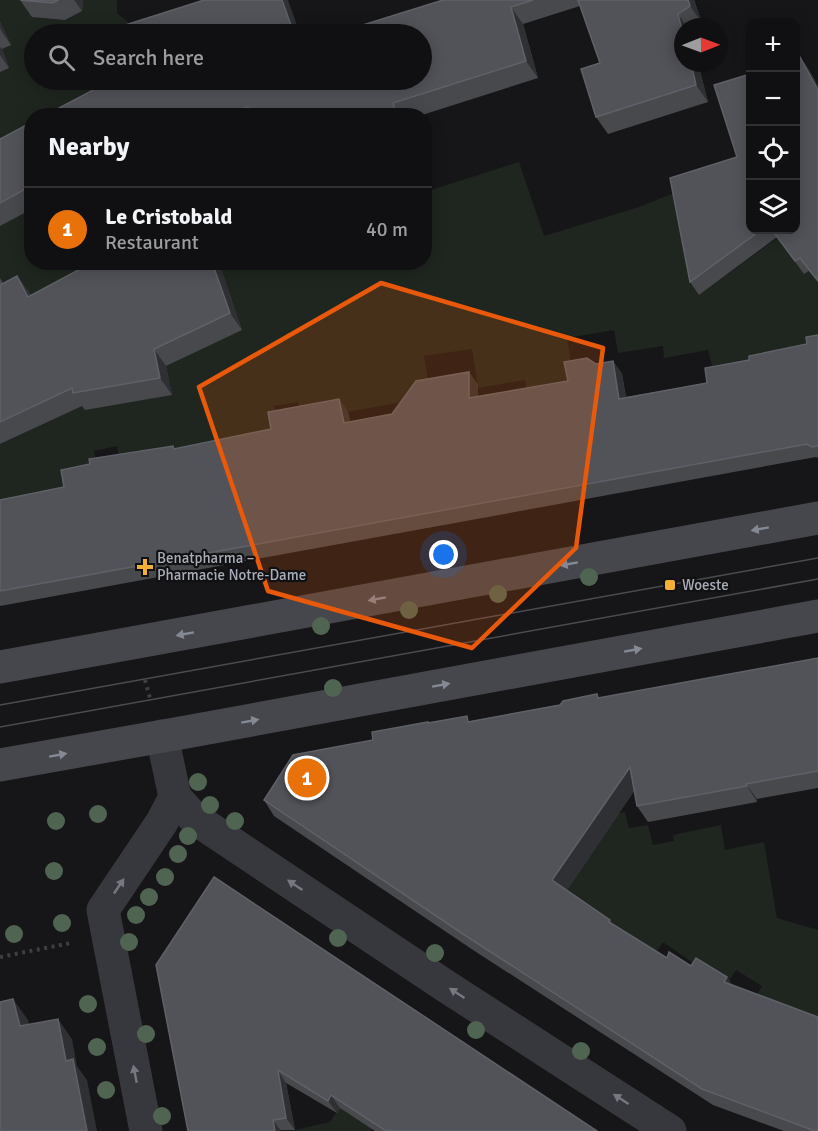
<!DOCTYPE html>
<html lang="en">
<head>
<meta charset="utf-8">
<style>
  :root { --surface:#101012; --page:#1e1e20; --text:#f1f3f6; --muted:#9c9d9f; --line:#303032; --accent:#0f766e }
  body { margin:0; font-family:Signika,sans-serif; background:var(--page); color:var(--text) }
  .controls { position:absolute; right:18px; top:18px; display:grid; overflow:hidden; border-radius:12px; box-shadow:0 3px 15px #0003 }
  .controls button { width:54px; height:54px; display:grid; place-items:center; padding:0; border:0; border-bottom:2px solid var(--line); background:var(--surface); color:var(--text); font:30px sans-serif }
  .compass { position:absolute; left:674px; top:18px; width:54px; height:54px; border-radius:50%; background:var(--surface); box-shadow:0 3px 15px #0003; rotate:89deg }
  .you { position:absolute; left:444px; top:555px; width:21px; height:21px; margin:-15px; border:4px solid #fff; border-radius:50%; background:#1a73e8; box-shadow:0 0 0 9px #1a73e833 }
  .badge { display:grid; place-items:center; width:39px; height:39px; border-radius:50%; background:var(--accent); color:#fff; font-size:20px; font-weight:700 }
  .pin { position:absolute; translate:-50% -50%; border:3px solid #fff; box-shadow:0 2px 6px #0006 }
  .list { margin:0; padding:0; list-style:none }
  h2 { display:flex; justify-content:space-between; align-items:center; height:78px; margin:0; padding:0 24px; font-size:26px }
  h2 small { font-size:20px; font-weight:400; color:var(--muted) }
  .list li { display:grid; grid-template-columns:39px 1fr auto; gap:18px; align-items:center; box-sizing:border-box; height:84px; padding:0 24px; border-top:2px solid var(--line) }
  .list b { display:block; font-size:22px; white-space:nowrap }
  .list p { margin:0; font-size:20px; white-space:nowrap; color:var(--muted) }
  .list em { font-size:20px; font-style:normal; color:var(--muted) }
  .icon { flex:none; width:33px; height:33px; fill:none; stroke:currentColor; stroke-width:2; stroke-linecap:round; stroke-linejoin:round }
  .map { position:relative; flex:none; width:818px; height:1131px; overflow:hidden }
  .search { position:absolute; background:var(--surface); box-shadow:0 3px 15px #0003; left:24px; top:24px; width:408px; height:66px; display:flex; align-items:center; gap:15px; box-sizing:border-box; padding:0 21px; border-radius:33px; color:var(--muted); font-size:22px }
  .panel { position:absolute; background:var(--surface); box-shadow:0 3px 15px #0003; left:24px; top:108px; width:408px; height:162px; border-radius:24px }
  .map>svg:first-child { display:block }
  .green { fill:#1e261f }
  .lines { fill:none; stroke-linecap:round; stroke-linejoin:round }
  .path { stroke:#3d3f44; stroke-width:4; stroke-dasharray:3 4.5; stroke-linecap:butt }
  .street { stroke:#37383d; stroke-width:33 }
  .secondary { stroke:#45474d; stroke-width:33 }
  .tram { stroke:#4a4c52; stroke-width:1.5 }
  .tree { fill:#506452 }
  .wall { fill:#47494d }
  .shaded-wall { fill:#2f3033 }
  .building { fill:#525359; stroke:#5f6168; stroke-width:1.5 }
  .oneway { fill:#858993 }
  .oneway2 { fill:#757881 }
  .marked { fill:#e8590c; fill-opacity:0.2; stroke:#e8590c; stroke-width:4.5; stroke-linejoin:round }
  .poi-dot { fill:#f2b134; stroke:#111113; stroke-width:2 }
  .labels { text-anchor:middle; dominant-baseline:central; stroke-width:4.5; stroke-linejoin:round; paint-order:stroke }
  .poi-label { font-size:15px; fill:#a8adb8; stroke:#111113; text-anchor:start }
</style>
</head>
<body>
<div class="map">
<svg width="818" height="1131" viewBox="0 0 818 1131">
  <rect width="100%" height="100%" fill="#161618"/>
  <g class="green">
    <polygon points="0,0 117,0 117,13 142,34 34,34 34,80 138,80 89,115 32,116 31,145 0,162"/>
    <polygon points="519,162 544,236 639,207 679,191 699,295 788,230 804,274 813,268 818,275 818,349 755,358 712,366 708,350 664,358 663,346 618,353 614,330 567,338 575,387 527,394 525,380 478,388 472,349 424,356 431,397 302,420 298,402 274,406 280,442 121,470 117,446 94,451 99,477 73,500 0,515 0,444 125,385 172,395 166,366 231,300 219,263 424,262 425,192"/>
    <polygon points="31,209 32,262 87,263 98,283 12,302 2,283 0,284 0,226"/>
    <polygon points="625,812 629,828 648,825 653,845 674,841 673,835 721,825 725,850 764,842 777,918 818,930 818,1028 746,1013 762,986 736,970 726,986 663,942 643,971 526,869 600,816"/>
    <polygon points="353,1087 386,1108 371,1131 291,1131 330,1122"/>
  </g>
  <g class="lines">
    <g class="path">
      <polyline points="145,680 150,698"/>
      <polyline points="0,957 71,943"/>
    </g>
    <g class="street">
      <polyline points="175,797 194,818 444,985 670,1131"/>
      <polyline points="146,1131 103,910 162,822 175,797 162,736"/>
    </g>
    <g class="secondary">
      <polyline points="0,667 818,518"/>
      <polyline points="0,765 186,732 818,616"/>
    </g>
    <g class="tram">
      <polyline points="0,705 818,558"/>
      <polyline points="0,727 818,579"/>
    </g>
  </g>
  <g class="tree">
    <circle cx="589" cy="577" r="9"/>
    <circle cx="498" cy="594" r="9"/>
    <circle cx="409" cy="610" r="9"/>
    <circle cx="321" cy="626" r="9"/>
    <circle cx="333" cy="688" r="9"/>
    <circle cx="198" cy="782" r="9"/>
    <circle cx="210" cy="805" r="9"/>
    <circle cx="98" cy="814" r="9"/>
    <circle cx="56" cy="821" r="9"/>
    <circle cx="235" cy="821" r="9"/>
    <circle cx="188" cy="836" r="9"/>
    <circle cx="178" cy="854" r="9"/>
    <circle cx="54" cy="871" r="9"/>
    <circle cx="165" cy="877" r="9"/>
    <circle cx="149" cy="897" r="9"/>
    <circle cx="136" cy="915" r="9"/>
    <circle cx="62" cy="923" r="9"/>
    <circle cx="14" cy="934" r="9"/>
    <circle cx="338" cy="938" r="9"/>
    <circle cx="129" cy="942" r="9"/>
    <circle cx="435" cy="953" r="9"/>
    <circle cx="88" cy="1004" r="9"/>
    <circle cx="476" cy="1030" r="9"/>
    <circle cx="146" cy="1034" r="9"/>
    <circle cx="97" cy="1047" r="9"/>
    <circle cx="581" cy="1051" r="9"/>
    <circle cx="106" cy="1090" r="9"/>
    <circle cx="162" cy="1116" r="9"/>
  </g>
  <g class="wall">
    <polygon points="20,0 83,0 82,11 65,20 32,17"/>
    <polygon points="443,0 694,0 702,23 696,27 683,27 683,63 698,63 708,102 608,134 596,117 600,63 580,6 523,24 538,78 419,116 44,116 422,80"/>
    <polygon points="0,22 11,45 2,49 9,68 0,72"/>
    <polygon points="800,57 809,70 818,86 818,282 809,271 804,274 777,237 699,295 690,282 737,157 750,74 750,230 795,230"/>
    <polygon points="32,122 32,209 0,226 0,139"/>
    <polygon points="424,175 430,190 424,192"/>
    <polygon points="223,275 242,330 166,366 172,395 85,410 82,406 0,444 0,278 3,283 17,276 31,295"/>
    <polygon points="818,335 818,458 816,457 0,606 0,500 64,487 175,449 271,429 339,399 348,412 350,422 392,414 469,372 478,385 478,396 568,381 596,364 613,361 622,374 626,397 707,383 749,360 807,344"/>
    <polygon points="818,658 818,788 757,799 757,802 648,822 637,806 634,791 567,890 615,926 818,1131 784,1131 713,1105 473,950 274,816 264,800 373,740 429,723 471,721"/>
    <polygon points="156,965 597,1131 375,1131 340,1108 337,1113 286,1083 295,1130 188,1131"/>
  </g>
  <g class="shaded-wall">
    <polygon points="74,0 83,0 82,11"/>
    <polygon points="282,0 288,0 300,34 294,34"/>
    <polygon points="688,0 694,0 702,23 690,6"/>
    <polygon points="511,7 523,24 538,78 526,61"/>
    <polygon points="678,14 687,27 683,27 683,34"/>
    <polygon points="0,22 11,45 2,32 0,28"/>
    <polygon points="0,47 2,49 9,68 0,55"/>
    <polygon points="800,57 809,70 818,86 818,90"/>
    <polygon points="691,63 698,63 708,102 696,85"/>
    <polygon points="393,103 402,116 398,116"/>
    <polygon points="424,175 430,190 424,182"/>
    <polygon points="212,262 219,262 242,330 230,313"/>
    <polygon points="17,276 29,293 40,314 28,297"/>
    <polygon points="154,349 166,366 172,395 160,378"/>
    <polygon points="613,361 622,374 628,412 619,399"/>
    <polygon points="469,372 478,385 478,411 469,398"/>
    <polygon points="339,399 348,412 353,436 344,423"/>
    <polygon points="630,767 640,782 563,896 552,880"/>
    <polygon points="746,784 757,799 757,802 747,786"/>
    <polygon points="727,977 738,993 724,982"/>
    <polygon points="13,999 28,1020 35,1047 20,1026"/>
    <polygon points="58,1019 72,1039 77,1066 87,1080 97,1131 87,1131 66,1061"/>
    <polygon points="278,1070 286,1083 295,1130 286,1118"/>
    <polygon points="331,1095 340,1108 337,1113 328,1101"/>
    <polygon points="273,1120 281,1131 275,1131"/>
  </g>
  <g class="building">
    <polygon points="20,0 58,0 53,3"/>
    <polygon points="204,0 282,0 294,34 97,34"/>
    <polygon points="443,0 533,0 511,7 526,61 393,103 398,116 250,116 248,107 222,116 44,116 99,87 96,80 422,80 422,34 334,34"/>
    <polygon points="578,0 688,0 690,6 678,14 683,34 683,63 691,63 696,85 596,117 581,69 600,63"/>
    <polygon points="800,57 818,90 818,281 800,258 795,261 772,230 795,230 795,59"/>
    <polygon points="750,74 750,230 761,230 690,282 670,178 737,157 714,85"/>
    <polygon points="32,122 32,193 29,187 0,203 0,139"/>
    <polygon points="84,262 212,262 230,313 154,349 160,378 73,393 72,388 0,422 0,285 17,276 28,297 86,266"/>
    <polygon points="818,335 818,446 812,447 807,444 0,591 0,500 64,487 61,470 90,464 89,459 173,446 174,449 271,429 268,412 339,399 344,423 392,414 416,381 469,372 469,398 568,381 564,362 587,358 596,364 613,361 619,399 707,383 705,368 749,360 749,356 807,344 806,337"/>
    <polygon points="818,658 818,771 746,784 747,786 637,806 630,767 552,880 610,920 609,922 667,958 669,952 691,966 696,958 727,977 724,982 818,1017 818,1131 815,1131 702,1089 463,934 264,800 293,755 373,740 372,732 428,722 428,723 467,716 468,722 560,705 563,701 597,694 598,698"/>
    <polygon points="214,877 597,1131 386,1131 331,1095 328,1101 278,1070 286,1118 273,1120 275,1131 188,1131 156,965"/>
    <polygon points="13,999 20,1026 58,1019 66,1061 73,1059 87,1131 0,1131 0,1002"/>
  </g>
  <defs><path id="oneway-solid" d="M-6-.8H1V-3.2L6.5 0L1 3.2V.8H-6Z" transform="scale(1.5)"/></defs>
  <g class="oneway">
    <use href="#oneway-solid" transform="translate(760 529) rotate(170)"/>
    <use href="#oneway-solid" transform="translate(569 564) rotate(170)"/>
    <use href="#oneway-solid" transform="translate(377 599) rotate(170)"/>
    <use href="#oneway-solid" transform="translate(185 634) rotate(170)"/>
    <use href="#oneway-solid" transform="translate(633 650) rotate(-10)"/>
    <use href="#oneway-solid" transform="translate(441 685) rotate(-10)"/>
    <use href="#oneway-solid" transform="translate(250 721) rotate(-10)"/>
    <use href="#oneway-solid" transform="translate(58 755) rotate(-10)"/>
  </g>
  <g class="oneway2">
    <use href="#oneway-solid" transform="translate(295 885) rotate(-146)"/>
    <use href="#oneway-solid" transform="translate(119 886) rotate(-56)"/>
    <use href="#oneway-solid" transform="translate(457 993) rotate(-147)"/>
    <use href="#oneway-solid" transform="translate(135 1074) rotate(-101)"/>
    <use href="#oneway-solid" transform="translate(621 1099) rotate(-147)"/>
  </g>
  <path class="marked" d="M381,283L603,348L576,548L472,648L268,591L199,387Z"/>
  <g class="poi-dot">
    <path d="M142 558h6v6h6v6h-6v6h-6v-6h-6v-6h6z"/>
    <rect x="664" y="579" width="12" height="12" rx="3"/>
  </g>
  <g class="labels">
    <g class="poi-label">
      <text x="157" y="558">Benatpharma –<tspan x="157" dy="17">Pharmacie Notre-Dame</tspan></text>
      <text x="682" y="585">Woeste</text>
    </g>
  </g>
</svg>
<div class="controls">
<button>+</button>
<button>−</button>
<button><svg class="icon" aria-label="locate" viewBox="0 0 24 24"><circle cx="12" cy="12" r="6"/><path d="M12 2v4M12 18v4M2 12h4M18 12h4"/></svg></button>
<button><svg class="icon" aria-label="layers" viewBox="0 0 24 24"><path d="M12 4l9 5-9 5-9-5zM3 14l9 5 9-5"/></svg></button>
</div>
<svg class="compass" viewBox="-18 -18 36 36"><path d="M0-13l5 13h-10z" fill="#e53935"/><path d="M0 13l5-13h-10z" fill="#9c9d9f"/></svg>
<div class="you"></div>
<div class="pin badge" style="left:307px;top:778px;background:#e8710a">1</div>
<div class="search"><svg class="icon" aria-label="search" viewBox="0 0 24 24"><circle cx="10" cy="10" r="6"/><path d="M15 15l6 6"/></svg>Search here</div>
<section class="panel">
<h2>Nearby<small></small></h2>
<ul class="list">
<li><span class="badge" style="background:#e8710a">1</span><div><b>Le Cristobald</b><p>Restaurant</p></div><em>40 m</em></li>
</ul>
</section>
</div>
</body>
</html>
